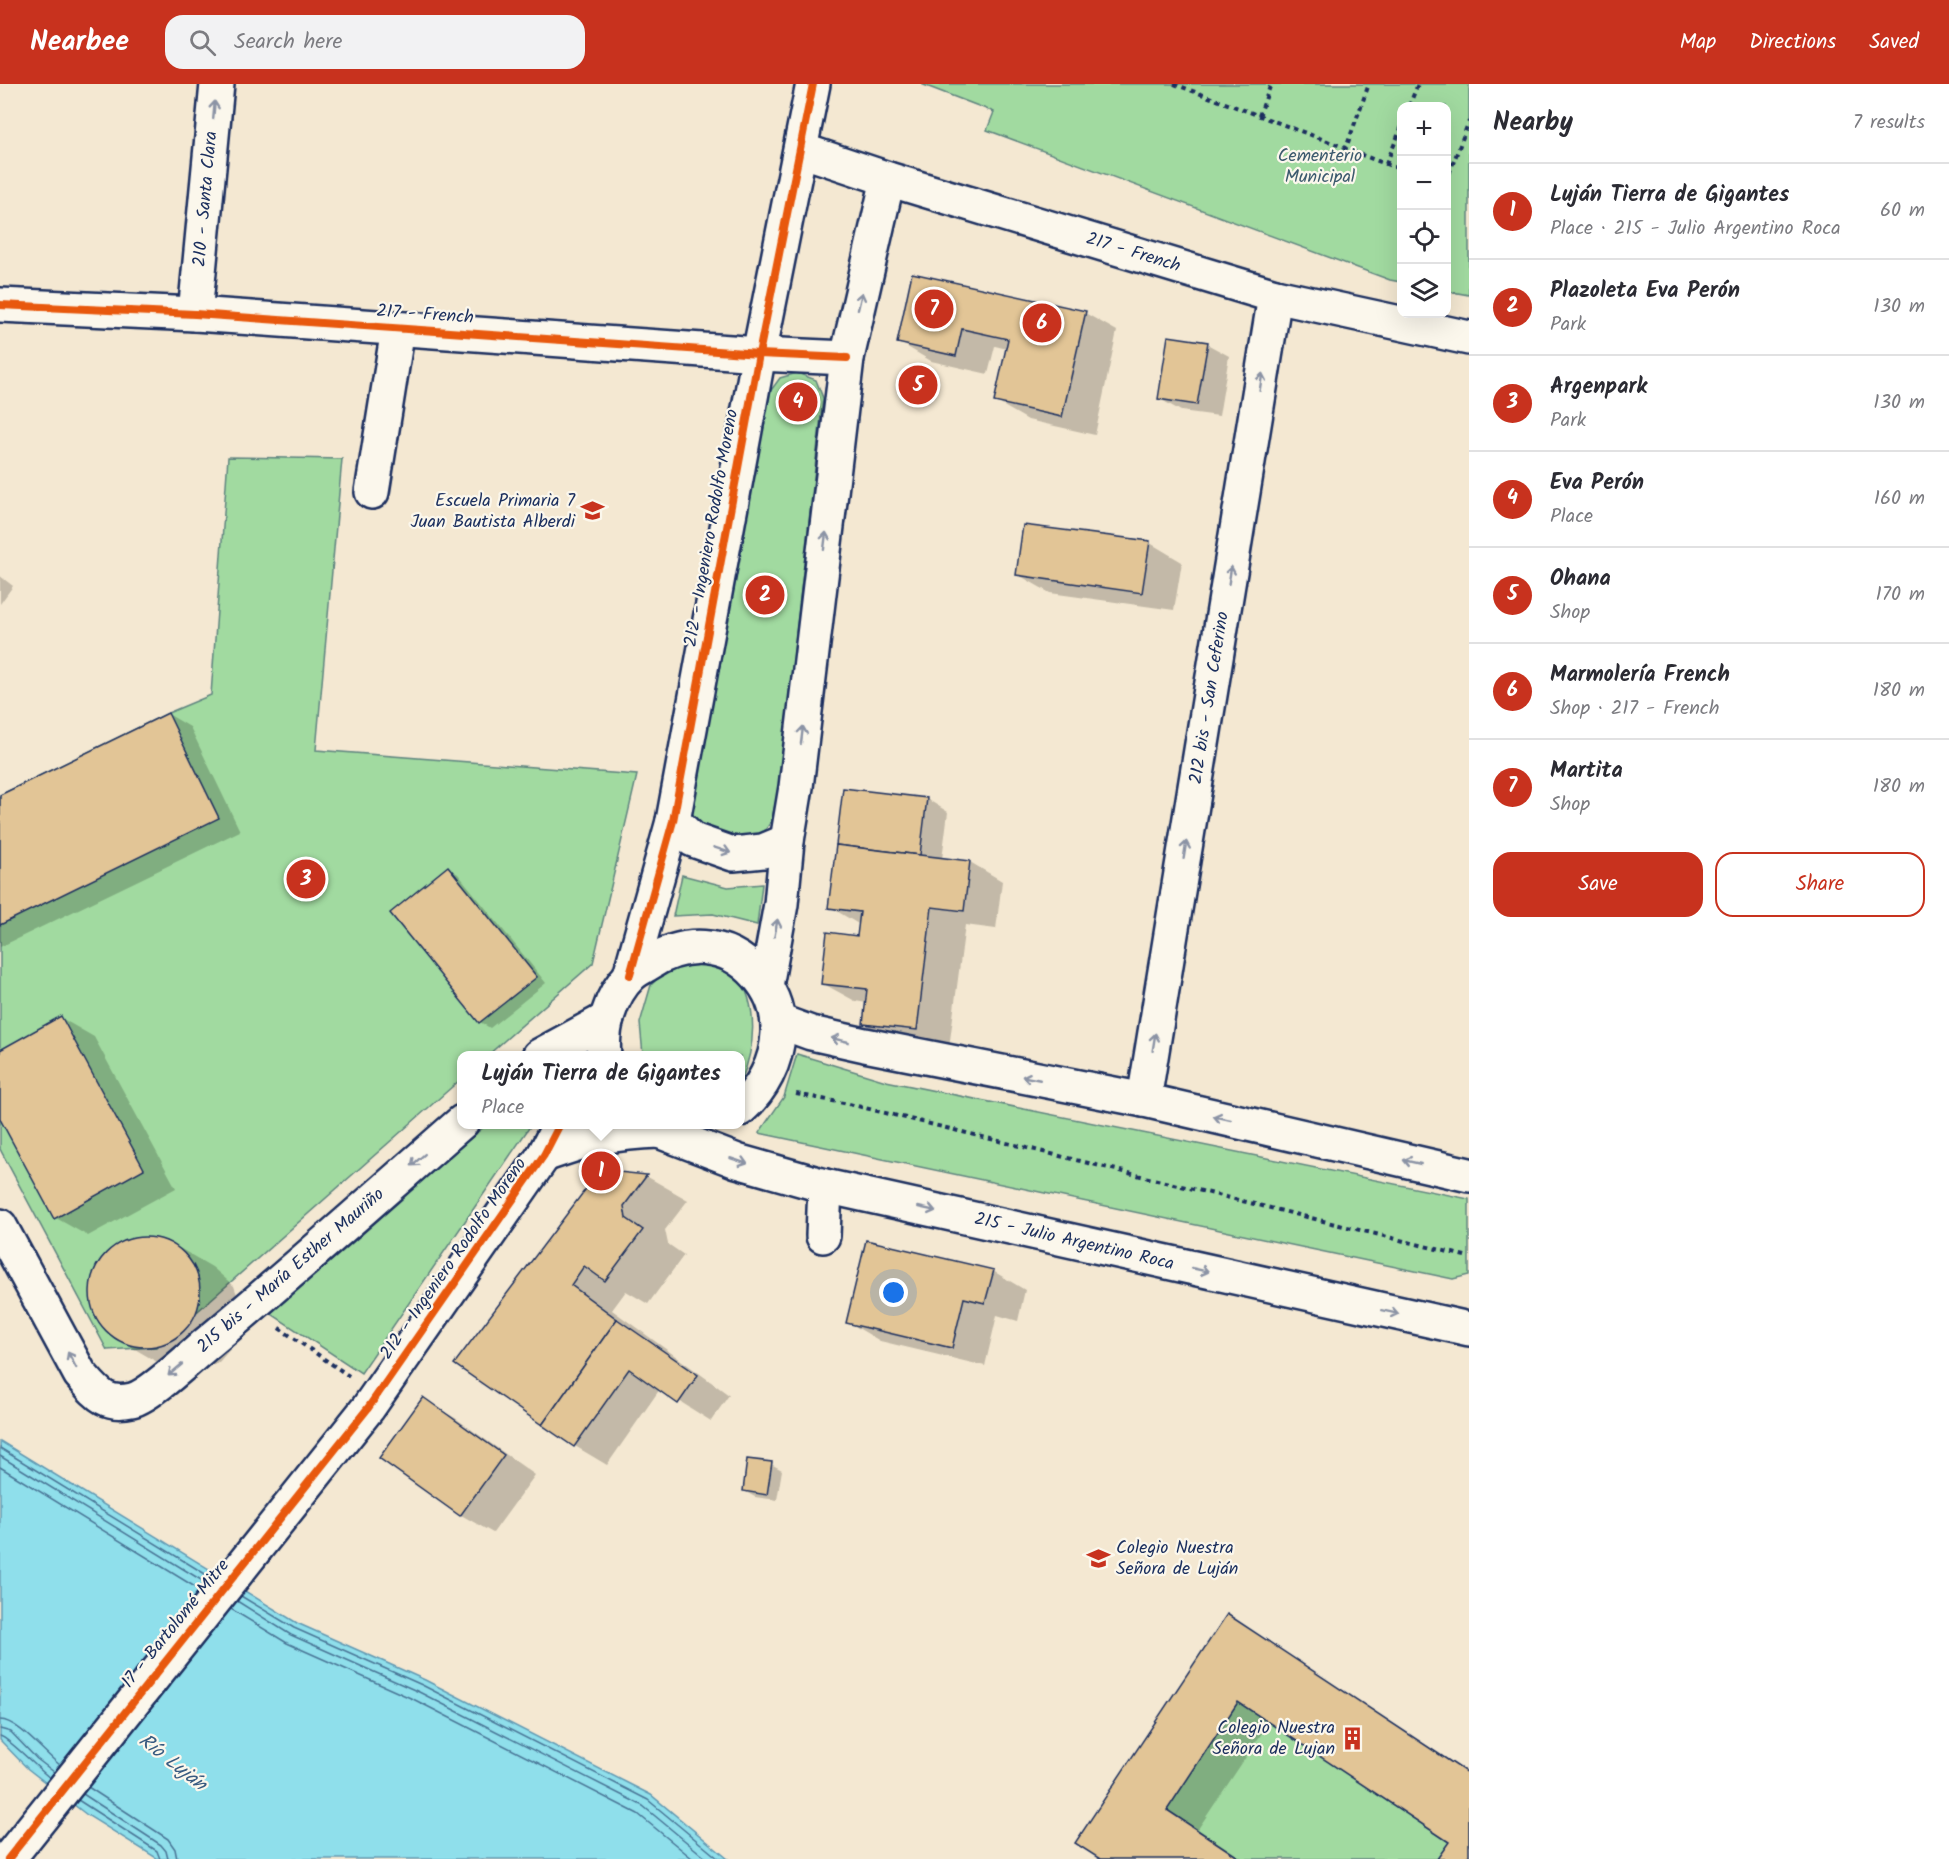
<!DOCTYPE html>
<html lang="en">
<head>
<meta charset="utf-8">
<style>
  :root { --surface:#fff; --page:#f2f2f3; --text:#2b2b33; --muted:#7c7c81; --line:#e1e1e2; --accent:#c8321e }
  body { margin:0; font-family:Kalam,sans-serif; background:var(--page); color:var(--text) }
  .controls { position:absolute; right:18px; top:18px; display:grid; overflow:hidden; border-radius:12px; box-shadow:0 6px 24px #0002 }
  .controls button { width:54px; height:54px; display:grid; place-items:center; padding:0; border:0; border-bottom:2px solid var(--line); background:var(--surface); color:var(--text); font:30px sans-serif }
  .you { position:absolute; left:894px; top:1209px; width:21px; height:21px; margin:-15px; border:4px solid #fff; border-radius:50%; background:#1a73e8; box-shadow:0 0 0 9px #1a73e833 }
  .badge { display:grid; place-items:center; width:39px; height:39px; border-radius:50%; background:var(--accent); color:#fff; font-size:20px; font-weight:700 }
  .pin { position:absolute; translate:-50% -50%; border:3px solid #fff; box-shadow:0 2px 6px #0006 }
  .popup { position:absolute; left:457px; top:967px; width:288px; height:78px; box-sizing:border-box; display:grid; place-content:center; border-radius:12px; background:var(--surface); filter:drop-shadow(0 2px 4px #0005); font-size:20px; white-space:nowrap; color:var(--muted) }
  .popup b { font-size:22px; color:var(--text) }
  .popup::after { content:''; position:absolute; left:50%; top:100%; margin-left:-12px; border:12px solid transparent; border-top-color:var(--surface) }
  .list { margin:0; padding:0; list-style:none }
  h2 { display:flex; justify-content:space-between; align-items:center; height:78px; margin:0; padding:0 24px; font-size:26px }
  h2 small { font-size:20px; font-weight:400; color:var(--muted) }
  .list li { display:grid; grid-template-columns:39px 1fr auto; gap:18px; align-items:center; box-sizing:border-box; height:96px; padding:0 24px; border-top:2px solid var(--line) }
  .list b { display:block; font-size:22px; white-space:nowrap }
  .list p { margin:0; font-size:20px; white-space:nowrap; color:var(--muted) }
  .list em { font-size:20px; font-style:normal; color:var(--muted) }
  .actions { display:flex; gap:12px; padding:18px 24px }
  .actions a { flex:1; padding:14px 0; border:2px solid var(--accent); border-radius:18px; text-align:center; font-size:21px; color:var(--accent) }
  .actions .main { background:var(--accent); color:#fff }
  .icon { flex:none; width:33px; height:33px; fill:none; stroke:currentColor; stroke-width:2; stroke-linecap:round; stroke-linejoin:round }
  .map { position:relative; flex:none; width:1469px; height:1775px; overflow:hidden }
  header { display:flex; align-items:center; gap:36px; box-sizing:border-box; height:84px; padding:0 30px; background:var(--accent); color:#fff }
  header strong { font-size:28px }
  nav { display:flex; gap:33px; margin-inline-start:auto; font-size:21px }
  .search { width:420px; height:54px; background:var(--page); display:flex; align-items:center; gap:15px; box-sizing:border-box; padding:0 21px; border-radius:18px; color:var(--muted); font-size:22px }
  main { display:flex }
  aside { flex:1; background:var(--surface) }
  .map>svg:first-child { display:block }
  .green { fill:#a1daa0; stroke:#5e847f; stroke-width:1.5 }
  .water { fill:#8fdfeb; stroke:#6199b3; stroke-width:1.5 }
  .shadow { fill:#0003 }
  .lines { fill:none; stroke-linecap:round; stroke-linejoin:round }
  .shore { stroke:#497596; stroke-width:1.5 }
  .building { fill:#e2c596; stroke:#1b2f5e; stroke-width:1.5 }
  .minor-casing { stroke:#1b2f5e; stroke-width:38 }
  .path { stroke:#1b2f5e; stroke-width:4; stroke-dasharray:4.5 4.5; stroke-linecap:butt }
  .minor { stroke:#fbf7ec; stroke-width:33 }
  .cycleway-casing { stroke:#fbf7ec; stroke-width:11 }
  .cycleway { stroke:#e8590c; stroke-width:8 }
  .oneway { stroke:#8b93a5 }
  .labels { text-anchor:middle; dominant-baseline:central; stroke-width:4.5; stroke-linejoin:round; paint-order:stroke }
  .park-label { font-size:18px; fill:#3c5a6e; stroke:#fbf7ec }
  .street-label { font-size:18px; fill:#1b2f5e; stroke:#fbf7ec }
  .poi-label { font-size:18px; fill:#1b2f5e; stroke:#fbf7ec; text-anchor:end }
  .water-label { font-size:20px; font-style:italic; fill:#385b81; stroke:#fbf7ec }
</style>
</head>
<body>
<header>
<strong>Nearbee</strong>
<div class="search"><svg class="icon" aria-label="search" viewBox="0 0 24 24"><circle cx="10" cy="10" r="6"/><path d="M15 15l6 6"/></svg>Search here</div>
<nav><a>Map</a><a>Directions</a><a>Saved</a></nav>
</header>
<main>
<div class="map">
<svg width="1469" height="1775" viewBox="0 0 1469 1775">
  <rect width="100%" height="100%" fill="#f4e8d2"/>
  <filter id="ink" filterUnits="userSpaceOnUse"><feTurbulence type="fractalNoise" baseFrequency=".0167" numOctaves="2"/><feDisplacementMap in="SourceGraphic" scale="12" xChannelSelector="R" yChannelSelector="G"/><feConvolveMatrix kernelMatrix="1 2 1 2 8 2 1 2 1" color-interpolation-filters="sRGB"/></filter>
  <g filter="url(#ink)">
    <g class="green">
      <polygon points="921,0 1469,0 1469,211 1447,207 1446,22 1402,22 1401,198 1390,196 987,46 994,28"/>
      <polygon points="797,289 816,296 823,314 778,708 771,738 763,749 752,755 722,756 697,739 691,731 688,722 769,309 780,294"/>
      <polygon points="228,373 342,375 316,666 637,691 593,879 488,971 462,972 461,995 157,1263 107,1266 0,1065 0,711 168,629 211,611"/>
      <polygon points="682,791 728,803 762,800 757,841 713,830 673,832"/>
      <path d="M715,874C723,880 732,885 738,892C759,923 755,964 741,997L740,972L643,971L640,939L651,901L668,884Z"/>
      <polygon points="797,970 886,997 1469,1115 1469,1191 1453,1195 759,1049 784,1013"/>
      <polygon points="486,1041 531,1041 361,1289 267,1227"/>
      <polygon points="1238,1618 1449,1758 1437,1775 1241,1775 1167,1726"/>
    </g>
    <polygon class="water" points="0,1357 297,1539 425,1596 651,1711 728,1775 158,1775 87,1731 28,1685 0,1656"/>
    <g class="shadow">
      <polygon points="913,191 1085,229 1117,247 1095,351 1028,336 995,317 1007,265 995,262 988,290 931,277 899,258"/>
      <polygon points="1207,260 1229,272 1219,332 1181,327 1160,315"/>
      <polygon points="1150,459 1182,478 1174,526 1050,509 1017,490"/>
      <polygon points="0,492 13,502 0,520"/>
      <polygon points="168,630 190,643 240,747 0,863 0,712"/>
      <polygon points="927,715 948,728 942,775 970,778 1002,797 996,845 965,841 949,964 897,958 864,939 867,919 855,917 822,899 859,854 860,841 830,823 843,762 838,760"/>
      <polygon points="448,784 458,790 546,899 490,944 480,938 392,829"/>
      <polygon points="61,934 94,953 176,1104 88,1152 56,1134 0,1032 0,968"/>
      <polygon points="600,1087 646,1092 688,1116 665,1146 668,1160 684,1171 648,1220 626,1207 612,1226 729,1311 711,1337 660,1305 607,1381 575,1362 457,1280"/>
      <polygon points="141,1153 169,1158 212,1183 234,1202 243,1228 238,1256 219,1278 193,1288 164,1282 121,1257 100,1239 90,1212 95,1184 114,1162"/>
      <polygon points="993,1187 1025,1206 1018,1237 997,1231 985,1282 880,1257 848,1238"/>
      <polygon points="423,1315 455,1334 535,1391 493,1449 461,1431"/>
      <polygon points="771,1380 782,1386 777,1416 755,1413 744,1407"/>
      <polygon points="1227,1532 1259,1551 1469,1689 1469,1775 1439,1775 1451,1758 1270,1637 1198,1745 1243,1775 1102,1775"/>
    </g>
    <g class="lines">
      <g class="shore">
        <polyline points="0,1364 210,1493"/>
        <polyline points="0,1372 206,1499"/>
        <polyline points="0,1383 200,1506"/>
        <polyline points="241,1512 294,1544 422,1601 648,1716 719,1775"/>
        <polyline points="237,1517 291,1551 419,1608 643,1722 707,1775"/>
        <polyline points="231,1525 287,1559 415,1616 638,1730 693,1775"/>
        <path d="M0,1636C18,1636 44,1669 60,1681"/>
        <polyline points="0,1645 11,1648 37,1675 54,1688"/>
        <path d="M0,1652C9,1654 39,1686 50,1694"/>
        <polyline points="88,1703 168,1755 175,1765 177,1775"/>
        <polyline points="83,1710 161,1761 166,1767 168,1775"/>
        <polyline points="78,1716 157,1767 160,1775"/>
      </g>
    </g>
    <g class="building">
      <polygon points="912,189 1086,227 1062,333 994,318 1008,255 962,245 956,272 897,259"/>
      <polygon points="1168,252 1208,258 1197,321 1158,315"/>
      <polygon points="1023,441 1150,457 1142,509 1016,491"/>
      <polygon points="168,629 219,734 0,841 0,711"/>
      <polygon points="843,704 927,714 920,771 836,761"/>
      <polygon points="836,761 970,777 964,827 932,823 917,946 863,940 867,905 821,900 827,848 857,852 860,828 828,824"/>
      <polygon points="448,782 537,893 479,939 390,829"/>
      <polygon points="61,932 144,1085 54,1135 0,1035 0,966"/>
      <polygon points="600,1086 647,1091 624,1122 626,1134 643,1146 605,1197 584,1182 571,1201 617,1235 542,1341 454,1280"/>
      <circle cx="145" cy="1208" r="55"/>
      <polygon points="866,1156 994,1186 985,1219 964,1214 952,1264 846,1239"/>
      <polygon points="617,1235 698,1291 678,1320 629,1285 574,1363 542,1341"/>
      <polygon points="423,1313 504,1371 460,1432 379,1374"/>
      <polygon points="747,1375 772,1378 767,1411 743,1407"/>
      <polygon points="1227,1530 1469,1690 1469,1775 1437,1775 1449,1758 1238,1618 1167,1726 1241,1775 1100,1775 1075,1759"/>
    </g>
    <g class="lines">
      <defs>
        <g id="minor">
          <polyline points="801,66 888,95 1275,212 1469,254"/>
          <polyline points="0,221 195,230 759,270 847,274"/>
          <polyline points="195,230 217,0"/>
          <polyline points="372,408 398,245"/>
          <polyline points="673,737 693,756 733,770 763,767 787,757"/>
          <polyline points="630,891 673,737 759,270 813,0"/>
          <polyline points="766,902 781,820 787,757 796,703 847,274 888,95"/>
          <polyline points="778,937 811,949 865,961 1144,1016 1469,1091"/>
          <polyline points="539,972 607,935"/>
          <path d="M604,972C601,945 610,911 631,891C635,887 641,884 646,881C683,856 726,856 757,891C772,908 779,926 778,949C777,978 762,1006 740,1025"/>
          <polyline points="1144,1016 1275,212"/>
          <polyline points="647,1040 659,1047 737,1077 825,1102 1469,1245"/>
          <path d="M544,1071C587,1056 613,1048 659,1047"/>
          <path d="M0,1142L80,1290C97,1309 105,1322 132,1316C149,1312 190,1274 205,1261C292,1189 376,1113 462,1038"/>
          <polyline points="823,1152 825,1102"/>
          <polyline points="8,1775 368,1324 544,1071 560,1040"/>
        </g>
      </defs>
      <use href="#minor" class="minor-casing"/>
      <g class="path">
        <polyline points="1174,0 1346,64 1369,0"/>
        <polyline points="1409,22 1418,0"/>
        <polyline points="1259,32 1271,0"/>
        <polyline points="1343,64 1402,86"/>
        <polyline points="1386,80 1402,42"/>
        <polyline points="1446,98 1469,37"/>
        <polyline points="796,1010 849,1020 1469,1173"/>
        <polyline points="279,1244 349,1292"/>
      </g>
      <use href="#minor" class="minor"/>
      <defs>
        <g id="cycleway">
          <polyline points="0,221 195,230 759,270 847,274"/>
          <polyline points="630,891 673,737 759,270 813,0"/>
          <polyline points="8,1775 368,1324 544,1071 560,1040"/>
        </g>
      </defs>
      <use href="#cycleway" class="cycleway-casing"/>
      <use href="#cycleway" class="cycleway"/>
    </g>
    <defs><path id="oneway-shaft" d="M-6 0H5M1.5-3L5.5 0L1.5 3" fill="none" stroke-width="1.6" stroke-linecap="round" stroke-linejoin="round" transform="scale(1.5)"/></defs>
    <g class="oneway">
      <use href="#oneway-shaft" transform="translate(214 26) rotate(-85)"/>
      <use href="#oneway-shaft" transform="translate(860 217) rotate(-77)"/>
      <use href="#oneway-shaft" transform="translate(1261 298) rotate(-81)"/>
      <use href="#oneway-shaft" transform="translate(825 457) rotate(-83)"/>
      <use href="#oneway-shaft" transform="translate(1230 491) rotate(-81)"/>
      <use href="#oneway-shaft" transform="translate(802 651) rotate(-83)"/>
      <use href="#oneway-shaft" transform="translate(722 766) rotate(18)"/>
      <use href="#oneway-shaft" transform="translate(1185 766) rotate(-81)"/>
      <use href="#oneway-shaft" transform="translate(776 844) rotate(-80)"/>
      <use href="#oneway-shaft" transform="translate(840 956) rotate(-167)"/>
      <use href="#oneway-shaft" transform="translate(1154 958) rotate(-81)"/>
      <use href="#oneway-shaft" transform="translate(1031 994) rotate(-169)"/>
      <use href="#oneway-shaft" transform="translate(1222 1034) rotate(-167)"/>
      <use href="#oneway-shaft" transform="translate(418 1076) rotate(139)"/>
      <use href="#oneway-shaft" transform="translate(739 1077) rotate(18)"/>
      <use href="#oneway-shaft" transform="translate(1412 1078) rotate(-167)"/>
      <use href="#oneway-shaft" transform="translate(927 1125) rotate(13)"/>
      <use href="#oneway-shaft" transform="translate(1200 1186) rotate(13)"/>
      <use href="#oneway-shaft" transform="translate(1390 1228) rotate(12)"/>
      <use href="#oneway-shaft" transform="translate(72 1276) rotate(-118)"/>
      <use href="#oneway-shaft" transform="translate(175 1286) rotate(140)"/>
    </g>
  </g>
  <defs>
    <symbol id="school-bare" viewBox="-9 -9 18 18"><path d="M0-5L7-2L0 1L-7-2ZM-4 1L0 2.5L4 1V4Q0 6-4 4Z" fill="#c8321e" stroke="#fbf7ec" stroke-width="2.5" paint-order="stroke"/></symbol>
    <symbol id="building-bare" viewBox="-9 -9 18 18"><path d="M-4-6H4V6H1V3H-1V6H-4ZM-2.5-4.3h1.7v1.8h-1.7ZM.8-4.3h1.7v1.8H.8ZM-2.5-1h1.7V.8h-1.7ZM.8-1h1.7V.8H.8Z" fill="#c8321e" stroke="#fbf7ec" stroke-width="2.5" paint-order="stroke"/></symbol>
  </defs>
  <g fill-rule="evenodd">
    <use href="#school-bare" x="576" y="410" width="33" height="33"/>
    <use href="#school-bare" x="1082" y="1458" width="33" height="33"/>
    <use href="#building-bare" x="1336" y="1638" width="33" height="33"/>
  </g>
  <g class="labels">
    <g class="park-label">
      <text x="1320" y="72">Cementerio<tspan x="1320" dy="21">Municipal</tspan></text>
    </g>
    <g class="street-label">
      <text transform="translate(206 115) rotate(-85)">210 - Santa Clara</text>
      <text transform="translate(1133 169) rotate(17)">217 - French</text>
      <text transform="translate(425 231) rotate(4)">217 - French</text>
      <text transform="translate(712 444) rotate(-80)">212 - Ingeniero Rodolfo Moreno</text>
      <text transform="translate(1210 614) rotate(-81)">212 bis - San Ceferino</text>
      <text transform="translate(1074 1158) rotate(13)">215 - Julio Argentino Roca</text>
      <text transform="translate(454 1175) rotate(-55)">212 - Ingeniero Rodolfo Moreno</text>
      <text transform="translate(291 1187) rotate(-41)">215 bis - María Esther Mauriño</text>
      <text transform="translate(176 1540) rotate(-51)">17 - Bartolomé Mitre</text>
    </g>
    <g class="poi-label">
      <text x="575" y="417">Escuela Primaria 7<tspan x="575" dy="21">Juan Bautista Alberdi</tspan></text>
      <text x="1116" y="1464" text-anchor="start">Colegio Nuestra<tspan x="1116" dy="21">Señora de Luján</tspan></text>
      <text x="1335" y="1644">Colegio Nuestra<tspan x="1335" dy="21">Señora de Lujan</tspan></text>
    </g>
    <g class="water-label">
      <text transform="translate(172 1679) rotate(38)">Río Luján</text>
    </g>
  </g>
</svg>
<div class="controls">
<button>+</button>
<button>−</button>
<button><svg class="icon" aria-label="locate" viewBox="0 0 24 24"><circle cx="12" cy="12" r="6"/><path d="M12 2v4M12 18v4M2 12h4M18 12h4"/></svg></button>
<button><svg class="icon" aria-label="layers" viewBox="0 0 24 24"><path d="M12 4l9 5-9 5-9-5zM3 14l9 5 9-5"/></svg></button>
</div>
<div class="you"></div>
<div class="pin badge" style="left:601px;top:1087px">1</div>
<div class="popup"><b>Luján Tierra de Gigantes</b>Place</div>
<div class="pin badge" style="left:765px;top:511px">2</div>
<div class="pin badge" style="left:306px;top:795px">3</div>
<div class="pin badge" style="left:798px;top:318px">4</div>
<div class="pin badge" style="left:918px;top:301px">5</div>
<div class="pin badge" style="left:1042px;top:239px">6</div>
<div class="pin badge" style="left:934px;top:225px">7</div>
</div>
<aside>
<h2>Nearby<small>7 results</small></h2>
<ul class="list">
<li><span class="badge">1</span><div><b>Luján Tierra de Gigantes</b><p>Place · 215 - Julio Argentino Roca</p></div><em>60 m</em></li>
<li><span class="badge">2</span><div><b>Plazoleta Eva Perón</b><p>Park</p></div><em>130 m</em></li>
<li><span class="badge">3</span><div><b>Argenpark</b><p>Park</p></div><em>130 m</em></li>
<li><span class="badge">4</span><div><b>Eva Perón</b><p>Place</p></div><em>160 m</em></li>
<li><span class="badge">5</span><div><b>Ohana</b><p>Shop</p></div><em>170 m</em></li>
<li><span class="badge">6</span><div><b>Marmolería French</b><p>Shop · 217 - French</p></div><em>180 m</em></li>
<li><span class="badge">7</span><div><b>Martita</b><p>Shop</p></div><em>180 m</em></li>
</ul>
<div class="actions"><a class="main">Save</a><a>Share</a></div>
</aside>
</main>
</body>
</html>
